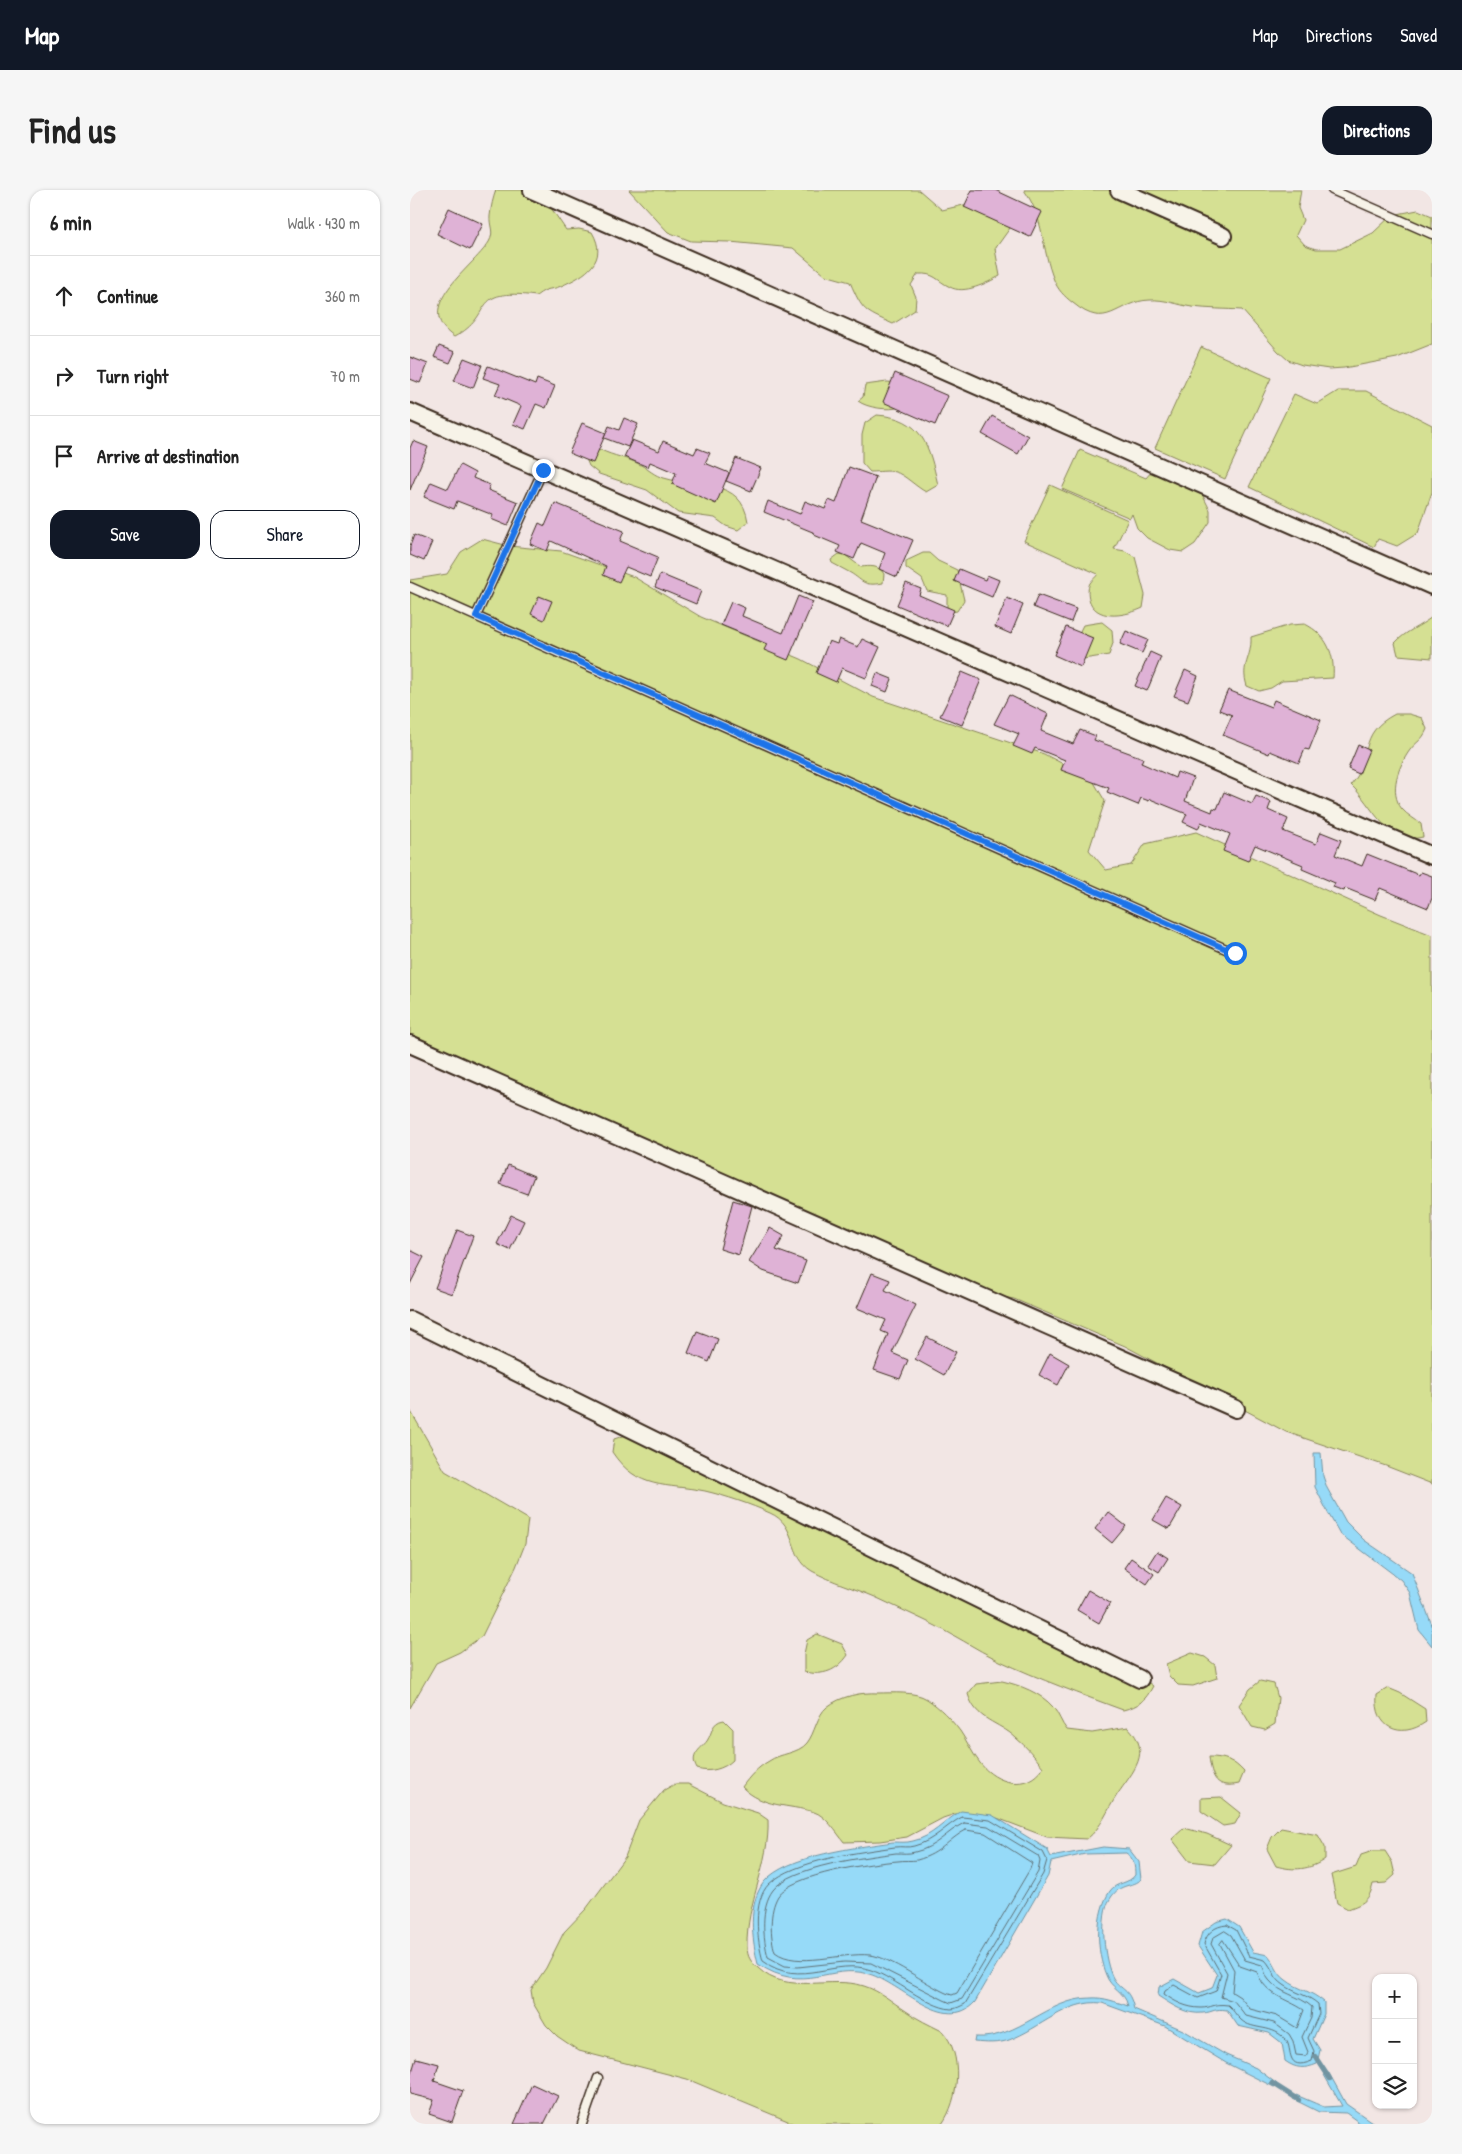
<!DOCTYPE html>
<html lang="en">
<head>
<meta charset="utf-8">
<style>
  :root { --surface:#fff; --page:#f6f6f6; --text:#222; --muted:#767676; --line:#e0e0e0; --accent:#111827 }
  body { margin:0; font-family:"Patrick Hand",sans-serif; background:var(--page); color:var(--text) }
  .controls { position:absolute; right:15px; bottom:15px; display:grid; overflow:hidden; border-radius:10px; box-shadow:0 1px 4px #0004 }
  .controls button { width:45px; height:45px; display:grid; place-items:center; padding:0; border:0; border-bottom:1px solid var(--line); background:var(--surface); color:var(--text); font:25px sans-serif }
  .stop { position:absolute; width:15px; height:15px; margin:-11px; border:4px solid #1a73e8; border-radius:50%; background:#fff }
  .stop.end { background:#1a73e8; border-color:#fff; box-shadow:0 1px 5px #0008 }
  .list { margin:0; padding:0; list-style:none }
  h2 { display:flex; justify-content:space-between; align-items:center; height:65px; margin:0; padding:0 20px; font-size:21px }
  h2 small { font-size:16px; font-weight:400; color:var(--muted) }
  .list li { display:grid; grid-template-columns:32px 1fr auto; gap:15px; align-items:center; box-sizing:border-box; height:80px; padding:0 20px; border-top:1px solid var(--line) }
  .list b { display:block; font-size:19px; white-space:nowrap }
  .list em { font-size:16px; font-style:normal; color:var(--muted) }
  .actions { display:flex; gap:10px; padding:15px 20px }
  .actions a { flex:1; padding:11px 0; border:1px solid var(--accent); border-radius:15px; text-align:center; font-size:18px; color:var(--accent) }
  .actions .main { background:var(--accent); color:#fff }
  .icon { flex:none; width:28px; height:28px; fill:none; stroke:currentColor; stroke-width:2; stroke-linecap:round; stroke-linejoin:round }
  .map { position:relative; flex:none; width:1022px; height:1934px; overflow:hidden; border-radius:15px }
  header { display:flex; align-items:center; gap:30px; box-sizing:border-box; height:70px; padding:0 25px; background:var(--accent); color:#fff }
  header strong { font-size:24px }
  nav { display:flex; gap:28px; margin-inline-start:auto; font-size:18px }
  .intro { display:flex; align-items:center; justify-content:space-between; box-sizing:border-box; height:120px; padding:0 30px }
  h1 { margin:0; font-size:35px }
  .button { padding:12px 22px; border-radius:15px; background:var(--accent); color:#fff; font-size:18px; font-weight:700 }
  main { display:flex; gap:30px; padding:0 30px }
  aside { flex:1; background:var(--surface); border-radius:15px; box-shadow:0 1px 4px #0004 }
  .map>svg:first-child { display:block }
  .green { fill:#d5e093; stroke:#888558 }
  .water { fill:#96daf8; stroke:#7294a1 }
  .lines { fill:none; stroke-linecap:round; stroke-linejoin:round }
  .shore { stroke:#5f7075; stroke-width:1 }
  .stream { stroke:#7294a1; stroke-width:4.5 }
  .building { fill:#dfb2d6; stroke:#3b2a1e }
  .service-casing { stroke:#3b2a1e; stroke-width:11 }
  .minor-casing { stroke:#3b2a1e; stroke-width:20 }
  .service { stroke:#f7f3e8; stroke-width:8 }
  .minor { stroke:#f7f3e8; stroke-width:16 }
  .route { stroke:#1a73e8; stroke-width:6 }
</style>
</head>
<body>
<header>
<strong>Map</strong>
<nav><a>Map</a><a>Directions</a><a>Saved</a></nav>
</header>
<div class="intro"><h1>Find us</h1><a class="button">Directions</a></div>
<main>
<aside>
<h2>6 min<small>Walk · 430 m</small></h2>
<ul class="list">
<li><svg class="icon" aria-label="ahead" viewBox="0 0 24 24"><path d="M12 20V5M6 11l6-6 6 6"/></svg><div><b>Continue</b></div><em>360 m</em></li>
<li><svg class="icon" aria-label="right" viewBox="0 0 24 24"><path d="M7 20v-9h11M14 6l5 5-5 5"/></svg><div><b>Turn right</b></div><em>70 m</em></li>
<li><svg class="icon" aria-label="arrive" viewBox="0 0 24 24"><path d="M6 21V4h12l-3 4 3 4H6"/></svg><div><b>Arrive at destination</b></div></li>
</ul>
<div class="actions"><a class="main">Save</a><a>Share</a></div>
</aside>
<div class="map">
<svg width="1022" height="1934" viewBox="0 0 1022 1934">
  <rect width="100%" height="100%" fill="#f2e6e4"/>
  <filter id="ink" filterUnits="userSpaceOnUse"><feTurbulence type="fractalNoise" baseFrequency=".02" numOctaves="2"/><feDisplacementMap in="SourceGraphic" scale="10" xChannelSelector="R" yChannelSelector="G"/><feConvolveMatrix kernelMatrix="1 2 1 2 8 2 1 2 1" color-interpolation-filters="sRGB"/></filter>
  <g filter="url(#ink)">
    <g class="green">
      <path d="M86,0H124L131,10L141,18L156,40L169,39L182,42C199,71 176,85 151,96C140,101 139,96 126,106C57,97 87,125 44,147C0,117 62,79 79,52C85,42 79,36 80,26C81,17 83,8 86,0Z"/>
      <path d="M219,0H509L532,20L558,14L599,25L600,38L585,59L590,86C577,93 554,105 540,97C526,90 525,83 508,84L501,95L506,107L505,120L483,134C454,121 453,122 440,92L415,85L383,58L320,52L281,51L258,42Z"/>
      <path d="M614,0H891L888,18L893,30L886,45L895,55L906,59H930L963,43L982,25L1008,20L1022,26V154L987,168L934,178L919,179L892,175L878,170L868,161L832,120C815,119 798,119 782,117C768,115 755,109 740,110C706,111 698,142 663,113C654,106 648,100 644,90C631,58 635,29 614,0Z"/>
      <polygon points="791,157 861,188 815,289 745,258"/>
      <path d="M477,192L492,193L490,217C480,221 457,218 448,211L453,207L455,195Z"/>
      <polygon points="928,201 956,201 1022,235 1022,302 1008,343 987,356 968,349 964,357 839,297 884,204 907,214"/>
      <path d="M467,225C513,228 519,256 528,295L516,302C506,297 494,284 485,282C478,280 468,282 460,282L452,273V245L455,233Z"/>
      <path d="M191,260C203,266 218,268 231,275C238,279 245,286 254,288C286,298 332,287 338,332L328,340L316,336L305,328L268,323L237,300L189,284L179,276L174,264Z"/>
      <polygon points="670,260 736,288 742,281 789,298 800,320 800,332 785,354 773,362 760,360 737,348 727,338 722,324 720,328 652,299"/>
      <path d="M640,295L718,330L704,359L715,361L725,367L735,405L733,418C718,425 689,432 680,412C678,406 677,399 680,393C682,390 686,387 688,384L614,351Z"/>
      <polygon points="72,349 99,356 151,361 224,387 291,427 391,469 463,507 634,564 682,589 695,611 679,660 696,680 721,675 735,654 786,642 971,725 1022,745 1022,1294 976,1276 876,1242 715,1156 604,1109 556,1100 41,869 0,845 0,390 37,384 51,362"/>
      <polygon points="513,363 519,363 528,371 547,380 554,410 547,421 541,422 537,418 537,405 517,401 512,389 496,378 496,371"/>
      <path d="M429,364L435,365L451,377C460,376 469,375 474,384L473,393C451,397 454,390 437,381C432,378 427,376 422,373L421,370Z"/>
      <path d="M1022,427V468L988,465L985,453C996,441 1009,437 1022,427Z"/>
      <polygon points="692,432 702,440 703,453 699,465 673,469 667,447 673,435"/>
      <path d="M895,434C917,445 925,464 923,488L872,491L861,498L849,501L837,496C830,474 842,469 841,447L880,435Z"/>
      <path d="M985,524H999L1012,528L1017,539C1012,551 1007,551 1000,560C989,575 978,602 992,619C997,625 1005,629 1011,634L1013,647C976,656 963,615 941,595C965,567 945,545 985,524Z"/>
      <polygon points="0,1220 35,1281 118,1329 115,1354 106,1377 72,1446 50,1462 26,1473 0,1518"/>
      <path d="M216,1245L673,1452L721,1479L743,1496C735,1511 729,1516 713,1520C672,1505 629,1489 590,1471C565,1459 542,1443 516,1431C499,1423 482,1415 465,1407C444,1398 422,1392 402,1381C378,1367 388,1335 360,1323C340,1314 316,1306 295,1301C256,1293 228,1301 202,1262L204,1249Z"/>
      <path d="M407,1444L432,1454L438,1465C427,1481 413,1486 394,1482V1464L397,1450Z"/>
      <polygon points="782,1463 795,1467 805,1475 807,1488 783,1496 768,1495 759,1486 756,1474"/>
      <path d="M592,1491C610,1495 631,1503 643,1517C649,1524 651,1533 657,1540L682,1543L718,1537C743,1563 723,1581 707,1605C697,1620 692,1637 677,1649L637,1647L587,1628L545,1624L533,1628L497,1647L470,1651L434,1652C427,1643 415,1625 404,1622C378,1614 353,1618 332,1597C339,1587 348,1577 359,1571C370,1563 388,1564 397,1553C405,1543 407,1525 417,1517C431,1506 451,1502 468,1503C482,1503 505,1501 517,1509C530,1518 540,1528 550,1541C557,1551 562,1563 570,1573C586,1594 618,1602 633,1577C625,1567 616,1556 606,1548C588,1531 566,1531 558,1504L566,1494Z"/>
      <polygon points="850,1491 864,1494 868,1508 865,1534 855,1540 842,1537 829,1515 840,1499"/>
      <path d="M978,1498L990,1503L1015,1519L1016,1532C990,1550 964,1538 967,1505Z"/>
      <path d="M314,1530L323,1539V1570C314,1579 299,1583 287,1579C279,1565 290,1560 297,1551C303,1542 301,1532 314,1530Z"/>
      <path d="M799,1567C815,1567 823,1570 834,1582L829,1594C806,1599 802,1588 799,1567Z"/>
      <path d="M265,1594H278L313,1612L348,1623L358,1630C360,1673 336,1713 337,1756C337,1767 341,1772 348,1778C377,1806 420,1785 454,1796C470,1801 482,1812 496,1821C507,1829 520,1835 532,1841C554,1864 549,1910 532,1934H385L277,1889L169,1861L147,1846L136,1835L123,1813L121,1800L136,1778L154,1742L176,1719L215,1667L229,1630L254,1600Z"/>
      <polygon points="811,1607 831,1623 825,1634 813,1636 791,1621 791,1608"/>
      <polygon points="774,1638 797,1644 821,1655 805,1674 779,1671 762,1649"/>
      <path d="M871,1638L908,1645L915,1657V1669C900,1680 884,1681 866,1676L857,1659L862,1647Z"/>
      <path d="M963,1661H975L982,1672L985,1685L976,1693L963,1694C959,1711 954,1713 938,1719L927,1713L921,1685L946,1677L951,1665Z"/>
    </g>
    <g class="water">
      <polygon points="904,1263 911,1263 913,1286 917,1298 936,1332 954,1350 1002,1383 1022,1435 1022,1456 1009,1440 1000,1403 991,1390 930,1344 918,1323 905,1297"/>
      <path d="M551,1621L582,1625L637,1659L641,1667L693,1657L719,1659L729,1672L731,1689C724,1698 711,1691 700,1709C689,1725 694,1772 703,1788C712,1802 719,1797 724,1819L773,1840L816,1865L846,1878L867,1894L864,1897L816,1873L755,1836L692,1813C657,1809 630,1839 599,1850C588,1854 576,1853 564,1852L565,1847C608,1850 638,1808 681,1808C694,1807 706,1812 718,1816C714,1800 701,1799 696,1785C686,1761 685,1723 700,1701C706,1692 719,1694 725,1685C725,1676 724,1668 716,1663L675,1664L641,1672L638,1686L565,1812C535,1845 491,1793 459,1784C419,1773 394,1805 348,1774C342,1750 337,1714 354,1692C376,1665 450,1657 483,1652C490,1652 496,1653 503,1651C522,1647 534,1631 551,1621Z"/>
      <path d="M817,1729L829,1737L843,1762L858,1765C865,1773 866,1783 876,1790C889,1800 900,1800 914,1812V1824L903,1849L910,1860L907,1874C895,1879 886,1879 875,1871L872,1853L859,1843L828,1836L817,1820C804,1818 804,1822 793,1823C776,1825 762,1815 748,1806L749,1797L764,1789L789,1803L802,1798L807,1785L788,1756L792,1742L806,1732Z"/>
      <polygon points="919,1883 936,1914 965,1934 951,1934 936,1923 909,1922 883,1909 886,1905 914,1917 932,1916 914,1885"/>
    </g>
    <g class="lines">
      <g class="shore">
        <path d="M552,1627L580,1630L633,1662L637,1670L633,1684L555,1814C551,1816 546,1819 541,1819C517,1817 485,1788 461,1780C425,1767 391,1799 353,1771C347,1750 342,1711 359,1694C385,1670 450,1662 485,1657C491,1656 498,1658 504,1656C524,1651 535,1636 552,1627Z"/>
        <path d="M554,1633L578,1636L628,1666L630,1671L628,1682L552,1809L541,1813L534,1810L461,1773L434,1772L388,1777L375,1776L358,1767C353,1748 350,1717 363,1700C381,1676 457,1667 486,1663C492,1663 499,1664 505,1662C527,1657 536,1642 554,1633Z"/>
        <path d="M556,1640L575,1643L622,1673L620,1679L547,1803L542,1805L536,1803C516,1794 480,1767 460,1765C432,1762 387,1779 365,1762C360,1746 359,1721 368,1706C382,1684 462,1673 488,1671C494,1670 501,1671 507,1670C532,1663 537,1650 556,1640Z"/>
        <path d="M817,1735L826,1740L839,1766L855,1770C863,1778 863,1788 874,1795C885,1803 898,1805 908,1814L909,1824L898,1848L904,1861L902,1871C875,1882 883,1859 876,1850C863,1834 843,1841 831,1830C826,1826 823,1819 818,1815C803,1813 802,1818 791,1818C777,1818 765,1812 754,1804L755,1801L764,1795L788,1808L806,1801L811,1784L794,1754C797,1743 804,1736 817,1735Z"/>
        <path d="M815,1741L821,1745L835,1770L852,1775C855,1780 855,1786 859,1790C870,1804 889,1805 902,1817L901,1828L892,1847L898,1862L896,1866L886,1865L883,1851L879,1844L864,1833L836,1826L824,1811L811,1807L817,1783L801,1754L803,1748Z"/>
        <path d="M813,1750L830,1776L847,1782C856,1806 876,1808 894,1820L887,1838L867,1826L840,1819L830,1807L822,1802L824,1780L810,1754Z"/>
      </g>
      <g class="stream">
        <polyline points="905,1866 920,1889"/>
        <polyline points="862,1893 889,1910"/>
      </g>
    </g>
    <g class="building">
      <polygon points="562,0 585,0 632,22 620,47 554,17"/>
      <polygon points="39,18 73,34 60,60 27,44"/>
      <polygon points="29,156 45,162 40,173 24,167"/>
      <polygon points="0,167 18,174 10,193 0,189"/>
      <polygon points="54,168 72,175 63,198 44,191"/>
      <polygon points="78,176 125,195 127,189 145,196 136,218 126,214 115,239 103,234 111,216 85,205 90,194 73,188"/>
      <polygon points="485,183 538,206 525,235 473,212"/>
      <polygon points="582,226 618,246 608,264 572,244"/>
      <polygon points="214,228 228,234 218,257 194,248 199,236 209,240"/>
      <polygon points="172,233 196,243 183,273 159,263"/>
      <polygon points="222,250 249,261 253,251 284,264 287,258 300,263 295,273 319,283 306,314 262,294 266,283 240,272 238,277 214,267"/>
      <polygon points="3,251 18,257 0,300 0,258"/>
      <polygon points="326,268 351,278 341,301 316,291"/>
      <polygon points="50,275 65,283 63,288 80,295 78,300 108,312 98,336 81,329 83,325 47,311 44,319 14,307 21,292 38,299"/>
      <polygon points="439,277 466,287 451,329 503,350 487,387 469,379 475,363 451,353 444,369 427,362 430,356 404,345 405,343 354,322 358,311 390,324 395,311 415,319 419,310 426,313"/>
      <polygon points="145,313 214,341 210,351 248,367 240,387 216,377 209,392 193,385 196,376 141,351 137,361 120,354 129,333 135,336"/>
      <polygon points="4,345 22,352 14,371 0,365 0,356"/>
      <polygon points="549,379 575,390 577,385 589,390 582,407 544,391"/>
      <polygon points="250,384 291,401 286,414 245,397"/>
      <polygon points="496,393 511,399 509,405 544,420 537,436 487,415"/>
      <polygon points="628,405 666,419 661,432 623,417"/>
      <polygon points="129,406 142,411 134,430 121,424"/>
      <polygon points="388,406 403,412 378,470 354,460 357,454 311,435 321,412 335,418 332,426 373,443"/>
      <polygon points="597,408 613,415 601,444 585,437"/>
      <polygon points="656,437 683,448 671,477 644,465"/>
      <polygon points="716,441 738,450 732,463 710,454"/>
      <polygon points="429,449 448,457 452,449 470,457 456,488 432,478 426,492 406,483 419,451 427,454"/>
      <polygon points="740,462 751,467 737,501 725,496"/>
      <polygon points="775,480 788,486 778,511 764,506"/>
      <polygon points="552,482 571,490 552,535 530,526"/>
      <polygon points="467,483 482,489 477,502 462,496"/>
      <polygon points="818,500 861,517 864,510 911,530 899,560 895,559 889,573 860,561 859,564 813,545 822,525 809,520"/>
      <polygon points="599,505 638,524 631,541 663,554 670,540 686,546 684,550 733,568 731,573 765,588 767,582 783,588 775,611 802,622 803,618 807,619 814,602 842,614 846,606 861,612 858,620 878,629 873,641 906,654 911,642 931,650 925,665 952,676 957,664 1009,685 1011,682 1022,686 1022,708 1018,718 970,698 965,710 935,698 934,701 923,697 925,693 892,679 893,675 845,655 838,671 813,661 820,644 791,632 788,639 773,632 777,624 740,609 739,611 731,608 728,615 697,602 699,598 651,580 655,570 625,558 622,564 603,556 609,544 584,534"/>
      <polygon points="948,555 959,560 949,584 938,579"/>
      <polygon points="98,975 124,986 117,1004 90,994"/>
      <polygon points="323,1010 342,1016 329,1065 310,1059"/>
      <polygon points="101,1025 114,1031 100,1060 87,1054"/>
      <polygon points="360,1038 374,1046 366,1060 396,1071 388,1093 353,1081 339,1072"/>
      <polygon points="47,1040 63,1046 42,1104 25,1098"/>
      <polygon points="0,1060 14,1067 0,1094"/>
      <polygon points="462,1083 480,1090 475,1100 506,1115 482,1163 498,1170 490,1189 464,1180 478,1144 471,1141 476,1130 447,1118"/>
      <polygon points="287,1141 308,1149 299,1172 278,1163"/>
      <polygon points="517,1147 546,1162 534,1185 505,1169"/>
      <polygon points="640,1163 659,1174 648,1195 629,1185"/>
      <polygon points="756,1308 772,1317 759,1339 743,1330"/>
      <polygon points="698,1322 716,1336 702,1353 685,1339"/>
      <polygon points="747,1361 758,1368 749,1382 738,1375"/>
      <polygon points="721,1368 744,1384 737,1394 714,1378"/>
      <polygon points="678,1400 700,1413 689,1433 667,1420"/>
      <polygon points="6,1868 29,1874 24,1891 53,1901 42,1932 19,1924 24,1910 0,1904 0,1889"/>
      <polygon points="122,1894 148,1906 134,1934 104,1934"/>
    </g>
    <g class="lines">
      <defs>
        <g id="service">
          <polyline points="922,0 1022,44"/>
          <polyline points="0,397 825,763"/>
          <polyline points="66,426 133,280"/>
          <polyline points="172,1934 188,1888"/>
        </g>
        <g id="minor">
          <polyline points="122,0 1022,396"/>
          <polyline points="709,0 813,46"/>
          <polyline points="0,222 1022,666"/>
          <polyline points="0,854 826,1219"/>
          <polyline points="0,1130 730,1489"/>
        </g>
      </defs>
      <use href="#service" class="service-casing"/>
      <use href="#minor" class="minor-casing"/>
      <use href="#service" class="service"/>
      <use href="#minor" class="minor"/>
    </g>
  </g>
  <g class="lines" filter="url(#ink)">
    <polyline class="route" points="133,280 66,426 825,763"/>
  </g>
</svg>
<div class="controls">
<button>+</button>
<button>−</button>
<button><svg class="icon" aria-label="layers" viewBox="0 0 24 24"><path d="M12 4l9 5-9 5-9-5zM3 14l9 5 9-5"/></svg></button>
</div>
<div class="stop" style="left:825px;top:763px"></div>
<div class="stop end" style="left:133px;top:280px"></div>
</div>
</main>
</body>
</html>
